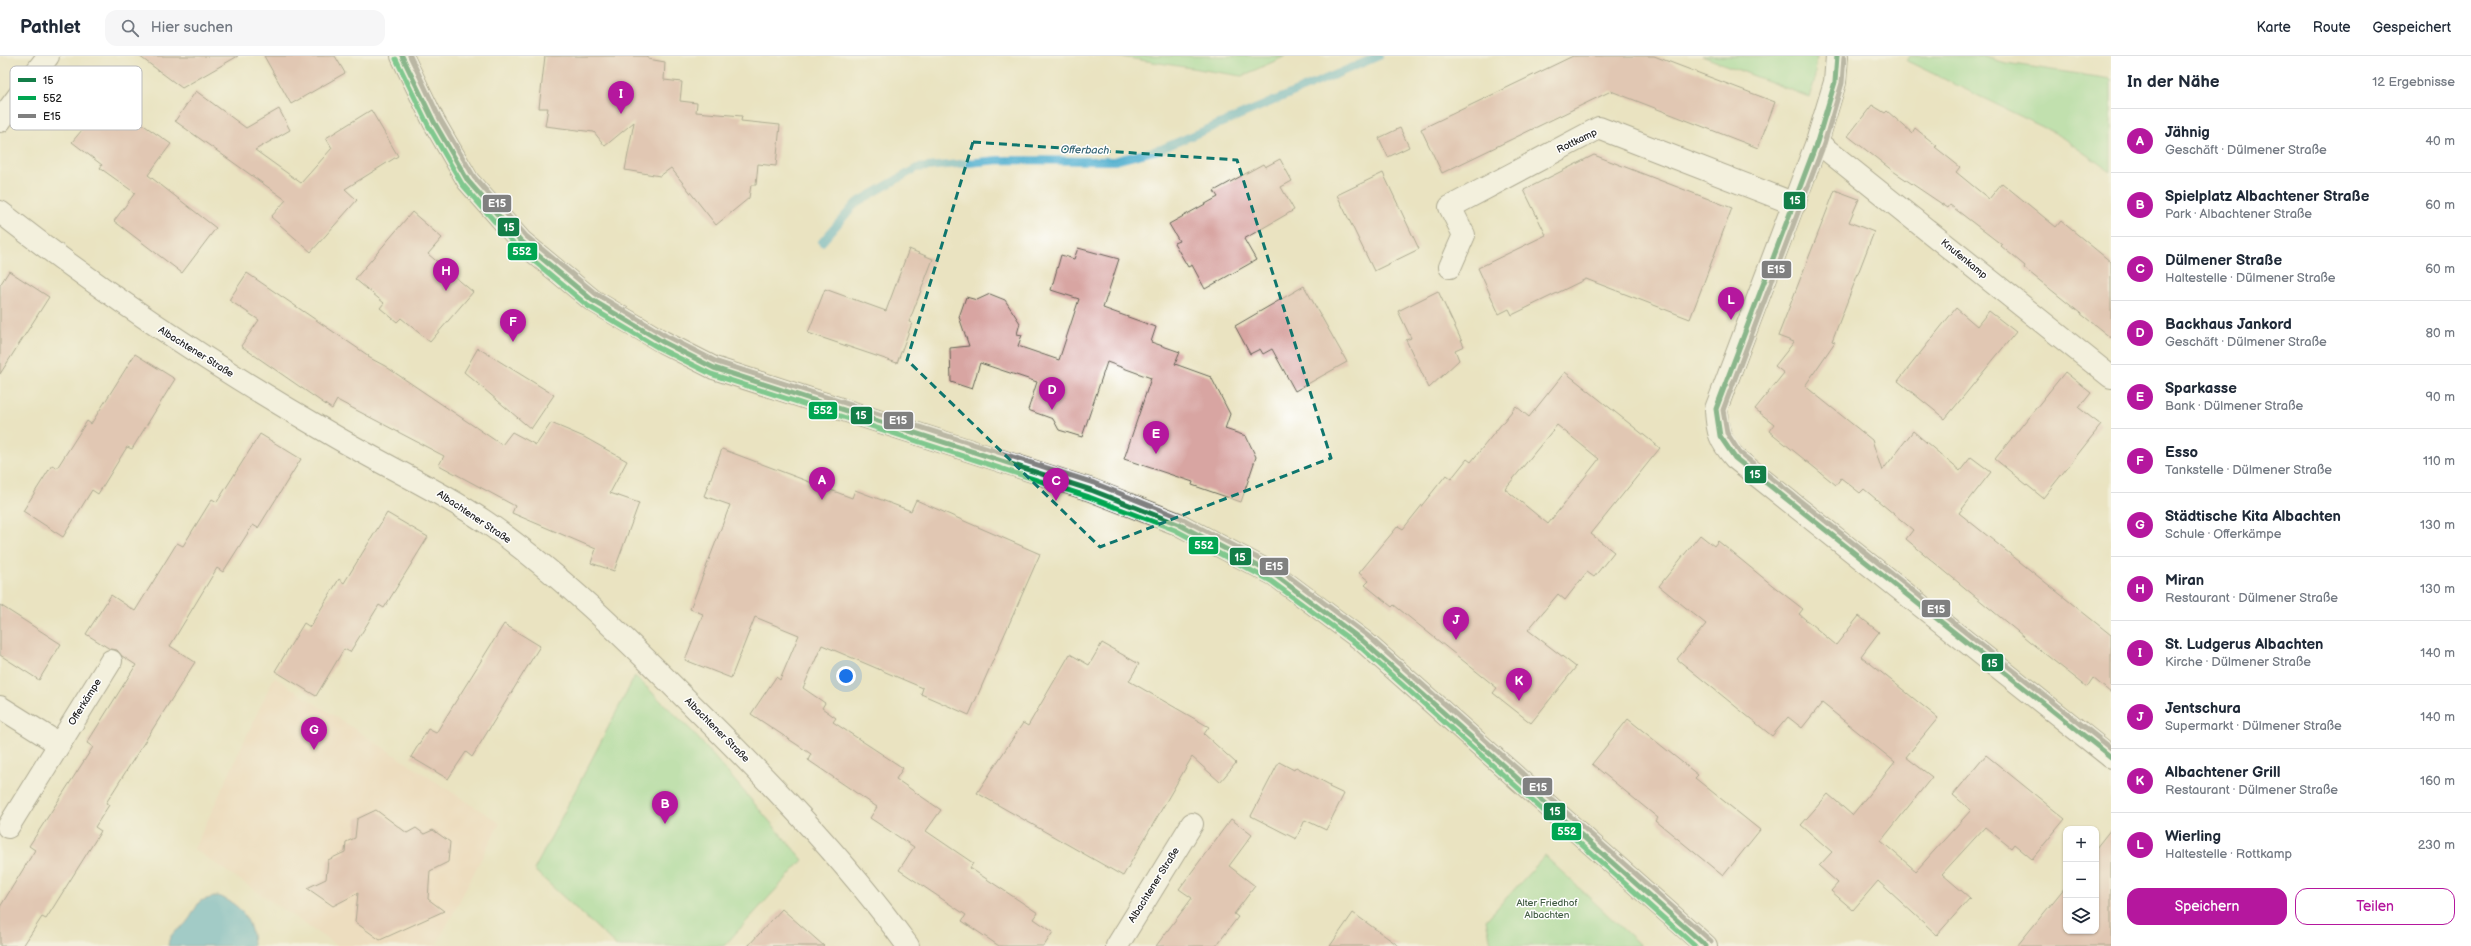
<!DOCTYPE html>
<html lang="de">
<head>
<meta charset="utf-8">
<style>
  :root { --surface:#fff; --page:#f6f6f7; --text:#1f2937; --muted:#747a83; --line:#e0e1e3; --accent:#b5179e }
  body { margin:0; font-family:"Balsamiq Sans",sans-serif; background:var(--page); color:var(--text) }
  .controls { position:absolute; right:12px; bottom:12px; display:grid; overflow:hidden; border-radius:8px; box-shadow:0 1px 3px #0004 }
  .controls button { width:36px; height:36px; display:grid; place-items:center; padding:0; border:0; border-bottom:1px solid var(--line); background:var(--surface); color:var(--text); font:20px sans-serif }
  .you { position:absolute; left:846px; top:620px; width:14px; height:14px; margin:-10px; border:3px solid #fff; border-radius:50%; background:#1a73e8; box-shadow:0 0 0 6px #1a73e833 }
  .badge { display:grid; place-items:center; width:26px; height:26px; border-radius:50%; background:var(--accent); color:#fff; font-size:13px; font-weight:700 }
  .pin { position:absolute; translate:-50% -33px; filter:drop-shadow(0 1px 2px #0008) }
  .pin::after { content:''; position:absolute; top:21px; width:14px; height:12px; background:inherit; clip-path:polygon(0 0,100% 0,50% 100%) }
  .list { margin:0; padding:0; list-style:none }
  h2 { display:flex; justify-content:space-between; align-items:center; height:52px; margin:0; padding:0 16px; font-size:17px }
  h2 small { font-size:13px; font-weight:400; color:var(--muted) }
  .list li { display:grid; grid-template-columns:26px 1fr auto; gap:12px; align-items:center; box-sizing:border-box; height:64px; padding:0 16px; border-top:1px solid var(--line) }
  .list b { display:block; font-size:15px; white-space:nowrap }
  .list p { margin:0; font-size:13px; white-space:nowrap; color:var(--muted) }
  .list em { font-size:13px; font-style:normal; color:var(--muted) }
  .actions { display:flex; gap:8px; padding:12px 16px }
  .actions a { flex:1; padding:9px 0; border:1px solid var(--accent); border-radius:12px; text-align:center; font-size:14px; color:var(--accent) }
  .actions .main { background:var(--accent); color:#fff }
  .icon { flex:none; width:22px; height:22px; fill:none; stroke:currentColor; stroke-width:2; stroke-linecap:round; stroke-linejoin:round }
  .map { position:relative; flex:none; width:2111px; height:890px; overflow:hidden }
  header { display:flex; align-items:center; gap:24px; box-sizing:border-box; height:56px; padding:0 20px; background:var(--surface); border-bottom:1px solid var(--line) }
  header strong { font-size:19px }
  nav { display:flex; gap:22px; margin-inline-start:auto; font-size:14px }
  .search { width:280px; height:36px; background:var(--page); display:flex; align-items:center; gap:10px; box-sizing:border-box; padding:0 14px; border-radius:12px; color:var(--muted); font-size:15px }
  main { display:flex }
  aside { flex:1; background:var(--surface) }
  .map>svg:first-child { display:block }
  .built { fill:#f2d5bd }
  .green { fill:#90db98; stroke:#567c5a }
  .water { fill:#4dadcc; stroke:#346474 }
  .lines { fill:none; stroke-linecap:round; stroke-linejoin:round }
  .stream { stroke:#4dadcc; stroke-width:8 }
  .building { fill:#d8a5a2; fill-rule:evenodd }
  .minor-casing { stroke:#646256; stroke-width:24 }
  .secondary-casing { stroke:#646256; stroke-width:24 }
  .minor { stroke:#fff; stroke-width:22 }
  .secondary { stroke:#fff; stroke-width:22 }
  .bus-1-casing { stroke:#fff; stroke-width:8 }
  .bus-2-casing { stroke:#fff; stroke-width:8 }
  .bus-3-casing { stroke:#fff; stroke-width:8 }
  .bus-1 { stroke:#137e48; stroke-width:5 }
  .bus-2 { stroke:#00a651; stroke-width:5 }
  .bus-3 { stroke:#808080; stroke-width:5 }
  .marked { fill:none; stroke:#0f766e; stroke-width:3; stroke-dasharray:8 5; stroke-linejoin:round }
  .labels { text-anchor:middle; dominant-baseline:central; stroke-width:3; stroke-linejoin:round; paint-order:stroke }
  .street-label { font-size:10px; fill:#1c1c1c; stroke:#fff }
  .park-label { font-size:10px; fill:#455f47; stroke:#fff }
  .water-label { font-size:11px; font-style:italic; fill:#346474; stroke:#fff }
  .key { fill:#fff; stroke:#bbb; stroke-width:1 }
  .key-label { font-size:11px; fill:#1c1c1c }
  .line-badge { stroke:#fff; stroke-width:1.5 }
  .badge-label { font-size:11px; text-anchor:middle; font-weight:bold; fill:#fff }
</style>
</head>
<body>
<header>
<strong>Pathlet</strong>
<div class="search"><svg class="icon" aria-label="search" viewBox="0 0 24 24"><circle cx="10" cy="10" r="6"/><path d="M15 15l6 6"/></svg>Hier suchen</div>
<nav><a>Karte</a><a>Route</a><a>Gespeichert</a></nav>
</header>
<main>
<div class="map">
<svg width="2111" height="890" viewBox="0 0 2111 890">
  <rect width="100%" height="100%" fill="#fff"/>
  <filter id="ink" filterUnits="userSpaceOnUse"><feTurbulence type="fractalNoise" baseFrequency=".025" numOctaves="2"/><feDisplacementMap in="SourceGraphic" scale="8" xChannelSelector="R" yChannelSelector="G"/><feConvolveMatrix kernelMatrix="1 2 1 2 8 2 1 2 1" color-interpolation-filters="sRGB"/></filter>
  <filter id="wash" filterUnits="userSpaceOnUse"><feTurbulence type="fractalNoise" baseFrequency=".012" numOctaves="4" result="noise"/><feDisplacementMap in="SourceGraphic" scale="16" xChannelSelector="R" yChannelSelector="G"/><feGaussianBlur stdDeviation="0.9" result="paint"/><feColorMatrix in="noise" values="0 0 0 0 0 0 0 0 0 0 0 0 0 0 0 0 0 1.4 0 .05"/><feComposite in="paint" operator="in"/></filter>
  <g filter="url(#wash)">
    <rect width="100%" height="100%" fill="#eae3c1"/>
    <polygon class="built" points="274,621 500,767 436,890 337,890 194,793"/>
    <g class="green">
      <polygon points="1115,0 1286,0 1242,20"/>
      <polygon points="1702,0 1817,0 1814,27 1809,41"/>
      <polygon points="1910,0 1981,0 2006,7 2111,23 2111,116 2057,78 1907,5"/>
      <polygon points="635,620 691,674 803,804 724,890 617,890 534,814"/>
      <polygon points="1545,800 1641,890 1492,890 1486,864"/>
    </g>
    <path class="water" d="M217,840C241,847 253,866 253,890H168C169,875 178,876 186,867C192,860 195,852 200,845Z"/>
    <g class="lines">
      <polyline class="stream" points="822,186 856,147 917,112 999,104 1114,105 1161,93 1379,0"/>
    </g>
    <g id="blocks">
      <g class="building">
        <polygon points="139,0 238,0 182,32"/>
        <polygon points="264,0 335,0 345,17 291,48"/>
        <polygon points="545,0 648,0 648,3 665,6 664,24 682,26 680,45 697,47 696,56 742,60 741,65 780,69 776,110 758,108 756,129 751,129 749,142 716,169 671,112 660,120 625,114 634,66 605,90 594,76 545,70 548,52 539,52"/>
        <polygon points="1573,0 1654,0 1775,46 1758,92 1611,35 1442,117 1421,73"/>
        <polygon points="97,34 113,48 171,88 148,119 216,172 182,217 114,165 135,137 100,112 102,109 72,86 82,74 73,67"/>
        <polygon points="196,35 246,72 279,53 290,74 255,94 301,127 332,92 326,82 371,54 398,100 345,133 357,144 311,196 271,161 286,144 175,65"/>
        <polygon points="1872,49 1885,57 1887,55 1912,77 1915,72 1937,90 1935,91 1960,111 1956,116 1989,143 2002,127 2056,171 2061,165 2111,206 2111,282 2024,212 2025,210 2001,190 2002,189 1950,149 1948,152 1893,115 1848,80"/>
        <polygon points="1400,72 1409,91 1388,101 1379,82"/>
        <polygon points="1594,99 1732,152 1690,263 1586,223 1512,259 1509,253 1499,258 1478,212 1546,179 1524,134"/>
        <polygon points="1280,103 1292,125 1281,131 1294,154 1244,183 1256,204 1205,233 1192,209 1188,211 1174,187 1179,185 1169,168 1218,141 1214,135 1263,108 1265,111"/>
        <polygon points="1383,117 1419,193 1374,215 1337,139"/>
        <polygon points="1835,134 1859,143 1849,166 1874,176 1832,285 1835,286 1805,330 1872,384 1882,415 1913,375 1960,415 1971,401 1991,416 1959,457 2111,579 2111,637 2093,622 2087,631 2035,590 1906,483 1913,474 1864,433 1860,437 1841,422 1836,429 1769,375 1774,368 1755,353 1784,317 1775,310 1794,286 1778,280"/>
        <polygon points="412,156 442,182 428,198 473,236 430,286 401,262 397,266 380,252 384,247 355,223"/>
        <polygon points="1078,192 1119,203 1103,252 1156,271 1151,286 1180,296 1175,308 1211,321 1230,358 1225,373 1246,380 1256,401 1241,446 1192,429 1193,426 1124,403 1151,322 1107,306 1082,381 1059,374 1053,363 1028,354 1037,326 980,307 972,333 951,326 950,292 969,290 959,261 966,241 977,244 990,238 1005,244 1020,267 1017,278 1022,279 1018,290 1059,304 1079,243 1051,234 1061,199 1074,203"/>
        <polygon points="909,193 933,203 909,266 912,267 897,307 808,277 825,233 886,255"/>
        <polygon points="9,215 49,241 0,318 0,229"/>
        <polygon points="247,217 369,300 368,301 385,310 502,389 512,376 536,389 551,367 584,381 627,405 610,437 639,447 614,515 591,507 596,493 512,457 515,450 439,409 444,400 337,344 332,353 241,290 259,264 229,244"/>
        <polygon points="1304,230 1347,306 1295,335 1272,293 1263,298 1260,293 1250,298 1235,270"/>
        <polygon points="1438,235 1464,290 1455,294 1459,304 1429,332 1406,284 1411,282 1398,255"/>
        <polygon points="1956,252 1977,270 1989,255 2016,276 1945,363 1898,325"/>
        <polygon points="478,292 554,339 531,373 464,316"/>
        <polygon points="135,298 175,323 132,393 127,391 98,438 92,434 63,481 23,455 52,409 57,412 87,365 91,368"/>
        <path d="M1565,316L1660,392L1591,478L1614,496L1594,521L1587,516L1565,544L1558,538L1528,574L1576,611L1531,667L1493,637L1497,632L1394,549L1392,551L1365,529L1369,525L1359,517L1398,470L1403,473L1446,419L1451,423L1467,403L1471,406L1516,350L1529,361ZM1557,369L1599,403L1548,468L1505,433Z"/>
        <polygon points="2065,316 2091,337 2079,352 2101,369 2043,442 1995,403"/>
        <polygon points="260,378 301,403 258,472 253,469 223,516 217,512 170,590 195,606 106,747 109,749 95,771 101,775 46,863 42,861 23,890 0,890 0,851 35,794 29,790 93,691 87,687 136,609 122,600 117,594 110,593 86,578 111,539 135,555 177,487 183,490 212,443 217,446"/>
        <polygon points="722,393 852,442 855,434 911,455 916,444 1040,498 969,659 921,638 923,632 822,589 803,632 825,647 822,652 836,662 833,666 903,712 896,723 941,754 926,775 973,807 970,812 1038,857 1034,863 1053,876 1044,890 999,890 962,865 966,859 899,814 914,791 870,762 877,751 808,704 811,698 751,658 776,621 780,624 799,579 755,561 731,622 685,604 703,558 690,553 730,449 704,440"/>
        <polygon points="387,457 428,481 384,552 379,549 350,596 344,593 316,640 275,615 304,567 310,571 339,523 344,527"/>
        <polygon points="1700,479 1714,490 1718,485 1772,529 1803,553 1799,558 1836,589 1859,560 1879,576 1861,600 1938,662 1906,701 1932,721 1881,785 1916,815 1971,754 1953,739 1986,699 2065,763 2032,803 2014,788 2011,792 1985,771 1942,818 1970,842 1937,879 1878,825 1853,854 1831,835 1838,827 1819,810 1832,796 1801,769 1828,738 1852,759 1895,706 1822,647 1802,672 1788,661 1772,680 1677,603 1706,568 1659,530"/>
        <polygon points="0,549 61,588 39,624 0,599"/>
        <polygon points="504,568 540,590 472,701 466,696 448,723 411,701 428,673 436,677"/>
        <polygon points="1102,587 1139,608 1129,625 1209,671 1204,678 1236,707 1220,726 1192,701 1123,820 977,737 1023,667 1028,670 1070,598 1089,609"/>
        <polygon points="1628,663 1698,719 1695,722 1760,774 1723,820 1656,765 1658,762 1592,708"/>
        <polygon points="1279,706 1294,714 1296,711 1330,729 1329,731 1344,738 1326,774 1305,764 1296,783 1251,760"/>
        <polygon points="376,754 407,777 416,772 424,778 433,774 450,786 448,806 430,815 428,843 444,855 380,884 355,866 358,837 333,850 307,832 326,823 328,804 345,796 346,786 355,782 357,763"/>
        <polygon points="1231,763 1252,779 1229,810 1255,830 1234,858 1238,861 1216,890 1156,890 1192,842 1179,833"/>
        <polygon points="2111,773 2111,890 2017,890 2066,830 2066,875 2096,875 2096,792"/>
        <polygon points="782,853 824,890 748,890"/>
        <polygon points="1353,857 1399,890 1330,890"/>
      </g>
    </g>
  </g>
  <g filter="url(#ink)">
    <use href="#blocks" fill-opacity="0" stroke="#646256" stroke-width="1"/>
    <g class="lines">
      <defs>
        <g id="minor">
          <path d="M1837,0L1835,26L1817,86L1716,353C1717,376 1720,385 1735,402L2111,701"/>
          <polyline points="1817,86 2111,321"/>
          <path d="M0,156C105,238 213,310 329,377C383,409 441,435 493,471C562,520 623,580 683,640C762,718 842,799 908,890"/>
          <polyline points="1450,211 1464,179 1450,151 1599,72 1795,148"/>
          <polyline points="0,651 59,688"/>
          <polyline points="8,771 111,605"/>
          <polyline points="1117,890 1192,768"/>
        </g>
        <g id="secondary">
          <polyline points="402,0 434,66 468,125 521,185 592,244 663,286 714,312 1091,434 1178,468 1275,519 1363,585 1706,890"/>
          <polyline points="0,65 48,0"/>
        </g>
      </defs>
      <use href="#minor" class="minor-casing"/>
      <use href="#secondary" class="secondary-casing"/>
      <use href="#minor" class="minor"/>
      <use href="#secondary" class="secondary"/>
      <defs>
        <g id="bus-1">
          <polyline points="402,0 434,66 468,125 521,185 592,244 663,286 714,312 1091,434 1178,468 1275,519 1363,585 1706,890"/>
          <polyline points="1837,0 1835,26 1817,86 1716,353 1720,380 1735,402 2111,701"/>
        </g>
        <polyline id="bus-2" points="396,3 428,69 462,128 516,190 588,250 659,292 711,318 1089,441 1175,474 1271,525 1359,590 1695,890"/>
        <g id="bus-3">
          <polyline points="410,0 440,63 474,121 526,180 596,238 666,280 717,306 1094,427 1181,462 1279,513 1368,580 1711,885"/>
          <polyline points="1844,1 1842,27 1824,88 1723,354 1727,377 1740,397 2111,692"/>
        </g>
      </defs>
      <use href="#bus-1" class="bus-1-casing"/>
      <use href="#bus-2" class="bus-2-casing"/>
      <use href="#bus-3" class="bus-3-casing"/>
      <use href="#bus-1" class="bus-1"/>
      <use href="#bus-2" class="bus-2"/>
      <use href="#bus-3" class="bus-3"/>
    </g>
  </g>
  <path d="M0 0H2111V890H0ZM973,86L1237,104L1331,402L1100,491L907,304Z" fill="#eae3c1" fill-opacity=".55" fill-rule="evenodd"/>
  <path class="marked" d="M973,86L1237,104L1331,402L1100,491L907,304Z"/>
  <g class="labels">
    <g class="street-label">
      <text transform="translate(1577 85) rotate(-26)">Rottkamp</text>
      <text transform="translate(1964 203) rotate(39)">Knufenkamp</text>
      <text transform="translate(196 296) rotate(32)">Albachtener Straße</text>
      <text transform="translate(474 461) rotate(34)">Albachtener Straße</text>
      <text transform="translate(85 646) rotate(-58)">Offerkämpe</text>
      <text transform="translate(717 674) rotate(45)">Albachtener Straße</text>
      <text transform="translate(1154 829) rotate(-58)">Albachtener Straße</text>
    </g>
    <g class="park-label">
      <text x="1547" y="847">Alter Friedhof<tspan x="1547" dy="12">Albachten</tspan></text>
    </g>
    <g class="water-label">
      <text transform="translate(1085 94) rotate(1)">Offerbach</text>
    </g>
  </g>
  <rect x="10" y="10" width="132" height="64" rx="6" class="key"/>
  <rect x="18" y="22" width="18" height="4" fill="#137e48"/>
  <rect x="18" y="40" width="18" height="4" fill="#00a651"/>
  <rect x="18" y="58" width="18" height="4" fill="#808080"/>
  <g class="key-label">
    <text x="43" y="28">15</text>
    <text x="43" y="46">552</text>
    <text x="43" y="64">E15</text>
  </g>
  <g class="line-badge">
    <rect x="1783" y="135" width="23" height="19" rx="4" fill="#137e48"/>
    <rect x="482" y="138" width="30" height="19" rx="4" fill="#808080"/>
    <rect x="497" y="161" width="23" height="20" rx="4" fill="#137e48"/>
    <rect x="507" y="186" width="31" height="19" rx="4" fill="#00a651"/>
    <rect x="1761" y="204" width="31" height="19" rx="4" fill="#808080"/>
    <rect x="808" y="345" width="30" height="19" rx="4" fill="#00a651"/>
    <rect x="850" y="350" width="23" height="19" rx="4" fill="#137e48"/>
    <rect x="883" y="355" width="31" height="19" rx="4" fill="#808080"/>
    <rect x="1744" y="409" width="23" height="19" rx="4" fill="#137e48"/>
    <rect x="1188" y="480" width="31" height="19" rx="4" fill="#00a651"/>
    <rect x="1229" y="491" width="23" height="19" rx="4" fill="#137e48"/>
    <rect x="1259" y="501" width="30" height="19" rx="4" fill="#808080"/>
    <rect x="1921" y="543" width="30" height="19" rx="4" fill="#808080"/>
    <rect x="1981" y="597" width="23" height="19" rx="4" fill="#137e48"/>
    <rect x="1522" y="721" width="31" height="19" rx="4" fill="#808080"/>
    <rect x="1543" y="746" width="23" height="19" rx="4" fill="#137e48"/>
    <rect x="1551" y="766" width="31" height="19" rx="4" fill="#00a651"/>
  </g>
  <g class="badge-label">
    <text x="1795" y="148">15</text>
    <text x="497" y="151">E15</text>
    <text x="509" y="175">15</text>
    <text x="522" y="199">552</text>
    <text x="1776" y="217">E15</text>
    <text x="823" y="358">552</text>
    <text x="861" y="363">15</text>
    <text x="898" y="368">E15</text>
    <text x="1755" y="422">15</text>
    <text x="1204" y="493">552</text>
    <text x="1240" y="505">15</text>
    <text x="1274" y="514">E15</text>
    <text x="1936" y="557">E15</text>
    <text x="1992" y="611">15</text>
    <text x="1538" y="735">E15</text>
    <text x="1555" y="759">15</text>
    <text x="1567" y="779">552</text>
  </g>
</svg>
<div class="controls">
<button>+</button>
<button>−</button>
<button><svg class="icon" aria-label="layers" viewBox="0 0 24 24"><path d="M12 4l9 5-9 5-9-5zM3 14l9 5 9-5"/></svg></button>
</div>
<div class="you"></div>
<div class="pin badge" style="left:822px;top:444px">A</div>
<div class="pin badge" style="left:665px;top:768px">B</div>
<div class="pin badge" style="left:1056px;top:445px">C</div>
<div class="pin badge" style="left:1052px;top:354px">D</div>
<div class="pin badge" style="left:1156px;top:398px">E</div>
<div class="pin badge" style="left:513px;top:286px">F</div>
<div class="pin badge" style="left:314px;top:694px">G</div>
<div class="pin badge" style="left:446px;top:235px">H</div>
<div class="pin badge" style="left:621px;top:58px">I</div>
<div class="pin badge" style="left:1456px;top:584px">J</div>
<div class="pin badge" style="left:1519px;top:645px">K</div>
<div class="pin badge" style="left:1731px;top:264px">L</div>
</div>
<aside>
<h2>In der Nähe<small>12 Ergebnisse</small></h2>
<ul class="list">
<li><span class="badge">A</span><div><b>Jähnig</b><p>Geschäft · Dülmener Straße</p></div><em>40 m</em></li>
<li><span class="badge">B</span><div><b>Spielplatz Albachtener Straße</b><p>Park · Albachtener Straße</p></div><em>60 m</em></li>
<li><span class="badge">C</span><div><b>Dülmener Straße</b><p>Haltestelle · Dülmener Straße</p></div><em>60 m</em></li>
<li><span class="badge">D</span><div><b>Backhaus Jankord</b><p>Geschäft · Dülmener Straße</p></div><em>80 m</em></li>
<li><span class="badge">E</span><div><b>Sparkasse</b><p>Bank · Dülmener Straße</p></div><em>90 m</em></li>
<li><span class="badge">F</span><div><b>Esso</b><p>Tankstelle · Dülmener Straße</p></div><em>110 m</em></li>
<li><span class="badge">G</span><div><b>Städtische Kita Albachten</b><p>Schule · Offerkämpe</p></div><em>130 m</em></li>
<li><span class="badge">H</span><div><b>Miran</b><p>Restaurant · Dülmener Straße</p></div><em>130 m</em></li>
<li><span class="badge">I</span><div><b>St. Ludgerus Albachten</b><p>Kirche · Dülmener Straße</p></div><em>140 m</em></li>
<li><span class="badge">J</span><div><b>Jentschura</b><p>Supermarkt · Dülmener Straße</p></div><em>140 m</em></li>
<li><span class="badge">K</span><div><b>Albachtener Grill</b><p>Restaurant · Dülmener Straße</p></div><em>160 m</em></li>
<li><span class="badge">L</span><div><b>Wierling</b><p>Haltestelle · Rottkamp</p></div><em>230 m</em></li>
</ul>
<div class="actions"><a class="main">Speichern</a><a>Teilen</a></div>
</aside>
</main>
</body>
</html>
